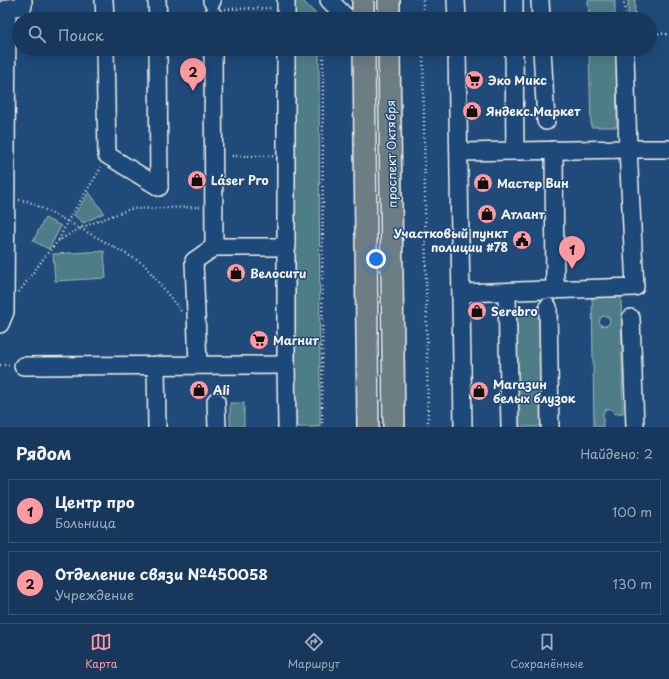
<!DOCTYPE html>
<html lang="ru">
<head>
<meta charset="utf-8">
<style>
  :root { --surface:#17385c; --page:#203f62; --text:#f1f3f6; --muted:#9eacbb; --line:#365272; --accent:#ff9aa2 }
  body { margin:0; font-family:"Playpen Sans",sans-serif; background:var(--page); color:var(--text) }
  .you { position:absolute; left:376px; top:259px; width:14px; height:14px; margin:-10px; border:3px solid #fff; border-radius:50%; background:#1a73e8; box-shadow:0 0 0 6px #1a73e833 }
  .badge { display:grid; place-items:center; width:26px; height:26px; border-radius:50%; background:var(--accent); color:#111; font-size:13px; font-weight:700 }
  .pin { position:absolute; translate:-50% -33px; filter:drop-shadow(0 1px 2px #0008) }
  .pin::after { content:''; position:absolute; top:21px; width:14px; height:12px; background:inherit; clip-path:polygon(0 0,100% 0,50% 100%) }
  .list { margin:0; padding:0; list-style:none }
  h2 { display:flex; justify-content:space-between; align-items:center; height:52px; margin:0; padding:0 16px; font-size:17px }
  h2 small { font-size:13px; font-weight:400; color:var(--muted) }
  .list li { display:grid; grid-template-columns:26px 1fr auto; gap:12px; align-items:center; box-sizing:border-box; height:64px; margin:0 8px 8px; padding:0 8px; border:1px solid var(--line); border-radius:0px }
  .list b { display:block; font-size:15px; white-space:nowrap }
  .list p { margin:0; font-size:13px; white-space:nowrap; color:var(--muted) }
  .list em { font-size:13px; font-style:normal; color:var(--muted) }
  .icon { flex:none; width:22px; height:22px; fill:none; stroke:currentColor; stroke-width:2; stroke-linecap:round; stroke-linejoin:round }
  .map { position:relative; flex:none; width:669px; height:427px; overflow:hidden }
  .search { position:absolute; background:var(--surface); box-shadow:0 4px 16px #0002; left:12px; right:12px; top:12px; height:44px; display:flex; align-items:center; gap:10px; box-sizing:border-box; padding:0 14px; border-radius:22px; color:var(--muted); font-size:15px }
  .sheet { height:196px; background:var(--surface) }
  nav { display:flex; justify-content:space-around; align-items:center; box-sizing:border-box; height:56px; border-top:1px solid var(--line); background:var(--surface); font-size:11px; color:var(--muted) }
  nav a { display:grid; justify-items:center; gap:2px }
  nav .on { color:var(--accent) }
  .map>svg:first-child { display:block }
  .green { fill:#507d87; stroke:#a2b7b8; fill-rule:evenodd }
  .lines { fill:none; stroke-linecap:round; stroke-linejoin:round }
  .minor-casing { stroke:#f4f1e8; stroke-width:20 }
  .major-casing { stroke:#f4f1e8; stroke-width:24 }
  .path { stroke:#f4f1e8; stroke-width:2.5; stroke-dasharray:1 3; stroke-linecap:butt }
  .minor { stroke:#1f4a7a; stroke-width:17 }
  .major { stroke:#6d7d84; stroke-width:21 }
  .labels { text-anchor:middle; dominant-baseline:central; stroke-width:3; stroke-linejoin:round; paint-order:stroke }
  .poi-label { font-size:12px; font-weight:bold; fill:#f4f1e8; stroke:#1f4a7a; text-anchor:start }
  .street-label { font-size:12px; fill:#f4f1e8; stroke:#1f4a7a }
</style>
</head>
<body>
<div class="map">
<svg width="669" height="427" viewBox="0 0 669 427">
  <rect width="100%" height="100%" fill="#1f4a7a"/>
  <filter id="ink" filterUnits="userSpaceOnUse"><feTurbulence type="fractalNoise" baseFrequency=".025" numOctaves="2"/><feDisplacementMap in="SourceGraphic" scale="8" xChannelSelector="R" yChannelSelector="G"/><feConvolveMatrix kernelMatrix="1 2 1 2 8 2 1 2 1" color-interpolation-filters="sRGB"/></filter>
  <g filter="url(#ink)">
    <g class="green">
      <polygon points="290,0 302,0 319,17 319,19 290,19"/>
      <polygon points="588,0 615,0 615,19 589,19"/>
      <rect x="628" y="0" width="7" height="19"/>
      <polygon points="290,49 319,49 320,427 293,427"/>
      <polygon points="589,49 616,49 617,127 591,127"/>
      <polygon points="89,192 104,213 83,223 74,215"/>
      <polygon points="45,218 61,226 49,249 33,241"/>
      <polygon points="104,251 106,278 55,281 53,254"/>
      <path d="M592,295H621L623,413L614,414C613,410 609,407 605,410L603,414V427H594ZM605,316L608,317L610,320L609,324L605,326L601,325L599,322L601,317Z"/>
      <polygon points="514,309 541,309 542,427 515,427"/>
      <rect x="230" y="403" width="14" height="24"/>
    </g>
    <g class="lines">
      <defs>
        <g id="minor">
          <polyline points="104,0 105,19"/>
          <polyline points="157,0 158,19"/>
          <polyline points="212,0 212,1"/>
          <polyline points="286,0 286,19"/>
          <polyline points="329,0 348,19"/>
          <polyline points="456,0 457,19"/>
          <polyline points="514,0 514,19"/>
          <polyline points="540,0 541,19"/>
          <polyline points="213,15 213,19"/>
          <polyline points="105,49 107,155 159,187"/>
          <polyline points="158,49 159,187"/>
          <polyline points="213,49 214,247"/>
          <polyline points="286,49 286,365 287,427"/>
          <polyline points="457,49 463,427"/>
          <polyline points="514,49 515,151"/>
          <polyline points="542,49 546,121"/>
          <polyline points="554,150 555,290"/>
          <polyline points="460,152 628,149 669,149"/>
          <polyline points="462,293 635,287 628,149 625,54"/>
          <polyline points="507,297 510,427"/>
          <polyline points="548,307 550,427"/>
          <polyline points="631,318 635,427"/>
          <polyline points="0,324 5,312 7,8 23,6 23,0"/>
          <polyline points="156,365 157,427"/>
          <polyline points="198,365 194,261 214,247 287,247"/>
          <polyline points="23,366 286,365"/>
          <polyline points="216,401 217,427"/>
        </g>
        <g id="major">
          <polyline points="363,0 363,19"/>
          <polyline points="389,0 389,19"/>
          <polyline points="364,49 368,427"/>
          <polyline points="389,49 394,427"/>
        </g>
      </defs>
      <use href="#minor" class="minor-casing"/>
      <use href="#major" class="major-casing"/>
      <g class="path">
        <polyline points="423,0 423,19"/>
        <polyline points="624,0 625,19"/>
        <polyline points="225,9 272,8"/>
        <polyline points="650,33 669,34"/>
        <polyline points="423,49 428,427"/>
        <polyline points="228,156 273,156"/>
        <polyline points="19,200 28,201 80,228 144,264 181,311"/>
        <polyline points="59,240 67,222 98,173 101,167"/>
        <polyline points="19,292 46,255 58,241 80,228 130,209 200,207"/>
        <polyline points="0,365 9,365"/>
        <polyline points="322,427 323,49"/>
      </g>
      <use href="#minor" class="minor"/>
      <use href="#major" class="major"/>
    </g>
  </g>
  <defs>
    <symbol id="supermarket-disc" viewBox="-11 -11 22 22"><circle r="9.5" fill="#ff9aa2" stroke="#1f4a7a"/><path d="M-6-5.5h2.5l.6 2H6L4.5 2H-2.5L-4.4-4H-6ZM-1.5 3.2a1.3 1.3 0 1 0 .1 0ZM3 3.2a1.3 1.3 0 1 0 .1 0Z" fill="#111"/></symbol>
    <symbol id="shop-disc" viewBox="-11 -11 22 22"><circle r="9.5" fill="#ff9aa2" stroke="#1f4a7a"/><path d="M-5-2.5h2.3a2.7 3.5 0 0 1 5.4 0H5L5.5 6h-11ZM-1.5-2.5h3a1.5 2.3 0 0 0-3 0Z" fill="#111"/></symbol>
    <symbol id="civic-disc" viewBox="-11 -11 22 22"><circle r="9.5" fill="#ff9aa2" stroke="#1f4a7a"/><path d="M-.6-6.5H3V-4.5H.6V-3L4-1V1h2V6H-6V1h2V-1L-.6-3ZM-1.2 2.5V6h2.4V2.5Z" fill="#111"/></symbol>
  </defs>
  <g fill-rule="evenodd">
    <use href="#supermarket-disc" x="463" y="69" width="22" height="22"/>
    <use href="#shop-disc" x="461" y="100" width="22" height="22"/>
    <use href="#shop-disc" x="186" y="169" width="22" height="22"/>
    <use href="#shop-disc" x="472" y="172" width="22" height="22"/>
    <use href="#shop-disc" x="476" y="203" width="22" height="22"/>
    <use href="#civic-disc" x="511" y="229" width="22" height="22"/>
    <use href="#shop-disc" x="225" y="262" width="22" height="22"/>
    <use href="#shop-disc" x="466" y="300" width="22" height="22"/>
    <use href="#supermarket-disc" x="248" y="329" width="22" height="22"/>
    <use href="#shop-disc" x="188" y="379" width="22" height="22"/>
    <use href="#shop-disc" x="468" y="380" width="22" height="22"/>
  </g>
  <g class="labels">
    <g class="poi-label">
      <text x="488" y="80">Эко Микс</text>
      <text x="486" y="111">Яндекс.Маркет</text>
      <text x="211" y="180">Láser Pro</text>
      <text x="497" y="183">Мастер Вин</text>
      <text x="501" y="214">Атлант</text>
      <text x="508" y="233" text-anchor="end">Участковый пункт<tspan x="508" dy="14">полиции #78</tspan></text>
      <text x="250" y="273">Велосити</text>
      <text x="491" y="311">Serebro</text>
      <text x="273" y="340">Магнит</text>
      <text x="493" y="384">Магазин<tspan x="493" dy="14">белых блузок</tspan></text>
      <text x="213" y="390">Ali</text>
    </g>
    <g class="street-label">
      <text transform="translate(391 154) rotate(-91)">проспект Октября</text>
    </g>
  </g>
</svg>
<div class="you"></div>
<div class="pin badge" style="left:572px;top:269px">1</div>
<div class="pin badge" style="left:193px;top:91px">2</div>
<div class="search"><svg class="icon" aria-label="search" viewBox="0 0 24 24"><circle cx="10" cy="10" r="6"/><path d="M15 15l6 6"/></svg>Поиск</div>
</div>
<section class="sheet">
<h2>Рядом<small>Найдено: 2</small></h2>
<ul class="list">
<li><span class="badge">1</span><div><b>Центр про</b><p>Больница</p></div><em>100 m</em></li>
<li><span class="badge">2</span><div><b>Отделение связи №450058</b><p>Учреждение</p></div><em>130 m</em></li>
</ul>
</section>
<nav>
<a class="on"><svg class="icon" aria-label="map" viewBox="0 0 24 24"><path d="M3 6l6-2 6 2 6-2v14l-6 2-6-2-6 2zM9 4v14M15 6v14"/></svg>Карта</a>
<a><svg class="icon" aria-label="directions" viewBox="0 0 24 24"><path d="M12 3l9 9-9 9-9-9zM9 14v-3h6M13 9l2 2-2 2"/></svg>Маршрут</a>
<a><svg class="icon" aria-label="saved" viewBox="0 0 24 24"><path d="M7 4h10v16l-5-4-5 4z"/></svg>Сохранённые</a>
</nav>
</body>
</html>
